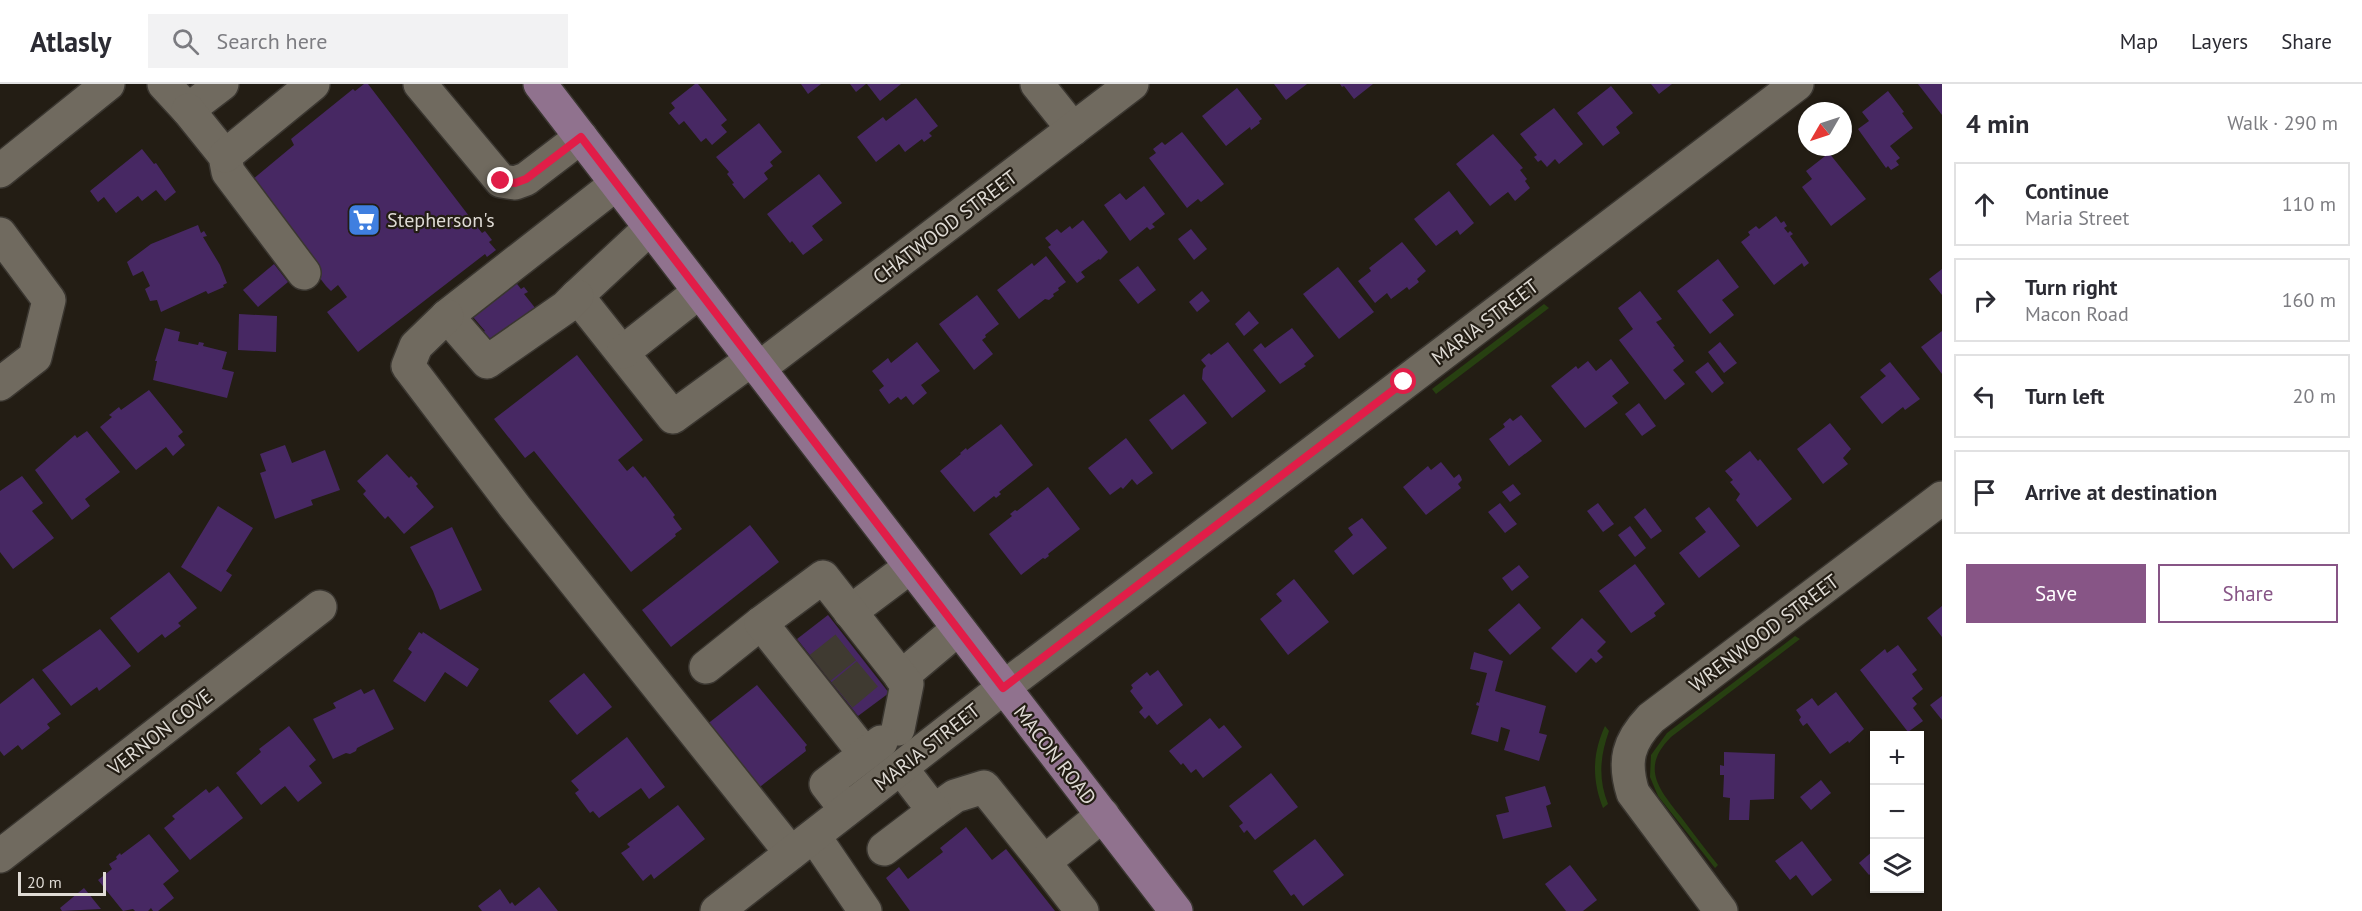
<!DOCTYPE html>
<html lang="en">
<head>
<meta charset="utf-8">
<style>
  :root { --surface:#fff; --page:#f2f2f3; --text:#2b2b33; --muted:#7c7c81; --line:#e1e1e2; --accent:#875586 }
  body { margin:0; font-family:"PT Sans",sans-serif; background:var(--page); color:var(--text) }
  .controls { position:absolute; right:18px; bottom:18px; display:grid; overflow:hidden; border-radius:0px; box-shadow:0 2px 4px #0004 }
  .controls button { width:54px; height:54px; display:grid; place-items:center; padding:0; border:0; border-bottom:2px solid var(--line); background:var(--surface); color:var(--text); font:30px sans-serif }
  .compass { position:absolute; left:1798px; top:18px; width:54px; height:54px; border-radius:50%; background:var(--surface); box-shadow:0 2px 4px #0004; rotate:231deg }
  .scale { position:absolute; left:18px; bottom:15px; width:88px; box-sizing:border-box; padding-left:6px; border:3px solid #dfdbd5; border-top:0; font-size:16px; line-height:21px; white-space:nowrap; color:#dfdbd5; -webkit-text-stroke:4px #231d14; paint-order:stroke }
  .stop { position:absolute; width:18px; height:18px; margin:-14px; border:4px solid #e11d48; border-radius:50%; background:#fff }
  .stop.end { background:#e11d48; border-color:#fff; box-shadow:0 2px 6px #0008 }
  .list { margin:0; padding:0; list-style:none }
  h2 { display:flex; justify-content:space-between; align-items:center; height:78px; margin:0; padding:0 24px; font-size:26px }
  h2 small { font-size:20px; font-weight:400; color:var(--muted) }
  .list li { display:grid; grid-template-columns:39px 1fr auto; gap:18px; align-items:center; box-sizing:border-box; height:84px; margin:0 12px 12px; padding:0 12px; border:2px solid var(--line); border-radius:0px }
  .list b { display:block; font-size:22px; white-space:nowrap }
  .list p { margin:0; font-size:20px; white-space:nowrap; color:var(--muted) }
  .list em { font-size:20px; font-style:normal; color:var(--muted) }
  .actions { display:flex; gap:12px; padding:18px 24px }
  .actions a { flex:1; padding:14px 0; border:2px solid var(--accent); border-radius:0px; text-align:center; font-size:21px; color:var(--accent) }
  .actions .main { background:var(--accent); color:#fff }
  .icon { flex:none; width:33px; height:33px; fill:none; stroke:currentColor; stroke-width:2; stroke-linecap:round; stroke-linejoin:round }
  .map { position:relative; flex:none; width:1942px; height:827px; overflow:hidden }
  header { display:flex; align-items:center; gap:36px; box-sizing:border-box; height:84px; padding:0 30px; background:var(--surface); border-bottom:2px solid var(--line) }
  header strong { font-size:28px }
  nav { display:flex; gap:33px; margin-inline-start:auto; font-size:21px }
  .search { width:420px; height:54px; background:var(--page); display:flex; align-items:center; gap:15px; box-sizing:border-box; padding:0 21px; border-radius:0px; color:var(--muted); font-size:22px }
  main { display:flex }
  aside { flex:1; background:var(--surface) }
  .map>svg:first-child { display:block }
  .green { fill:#274011 }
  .building { fill:#472863 }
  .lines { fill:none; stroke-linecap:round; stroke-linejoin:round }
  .minor-tunnel { stroke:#3f3a31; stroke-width:33; stroke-dasharray:33 16; stroke-linecap:butt }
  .minor-casing { stroke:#3a3630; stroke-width:36 }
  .major-casing { stroke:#3a3630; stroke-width:36 }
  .minor { stroke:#706a5f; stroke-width:33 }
  .major { stroke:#90728e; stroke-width:33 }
  .route { stroke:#e11d48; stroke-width:8 }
  .labels { text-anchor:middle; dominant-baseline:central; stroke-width:4.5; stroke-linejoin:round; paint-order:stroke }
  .poi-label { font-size:20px; fill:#dfdbd5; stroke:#231d14; text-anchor:start }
  .street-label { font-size:20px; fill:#dfdbd5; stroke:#231d14 }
</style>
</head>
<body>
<header>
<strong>Atlasly</strong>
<div class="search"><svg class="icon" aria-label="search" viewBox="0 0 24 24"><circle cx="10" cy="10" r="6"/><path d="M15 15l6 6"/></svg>Search here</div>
<nav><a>Map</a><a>Layers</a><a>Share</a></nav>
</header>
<main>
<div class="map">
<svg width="1942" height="827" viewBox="0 0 1942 827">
  <rect width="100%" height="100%" fill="#231d14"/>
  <g class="green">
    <polygon points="1544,220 1549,224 1436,310 1432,305"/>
    <path d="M1795,552L1800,555L1671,653C1640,684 1659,705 1681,733C1693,749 1705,765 1718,781L1715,784L1658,712L1650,693L1651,671L1667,649Z"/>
    <path d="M1605,642L1609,647C1600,672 1598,695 1608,720L1603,724C1592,696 1592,670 1605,642Z"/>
  </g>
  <g class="building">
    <polygon points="364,0 368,0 482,149 485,147 492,156 489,158 496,166 487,173 485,170 358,268 327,228 347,213 338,201 331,207 326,202 247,100 294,61 291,55 353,5 355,7"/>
    <polygon points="695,0 698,0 727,36 721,41 727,48 712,61 706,54 701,58 684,37 679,41 669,29 675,24 671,19"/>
    <polygon points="801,0 821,0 808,10"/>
    <polygon points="850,0 866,0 856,8"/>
    <polygon points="867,0 901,0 880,17"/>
    <polygon points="1274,0 1307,0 1286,16"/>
    <polygon points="1340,0 1373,0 1354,15 1344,2 1342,3"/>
    <polygon points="1651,0 1672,0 1659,10"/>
    <polygon points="1918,0 1942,0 1942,31"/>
    <polygon points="1611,2 1633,29 1616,43 1620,49 1603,62 1577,29"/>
    <polygon points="1237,4 1262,35 1259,37 1260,39 1251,46 1250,43 1226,62 1202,32"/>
    <polygon points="1888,7 1904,28 1902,29 1913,44 1890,62 1900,74 1896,77 1899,81 1891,86 1888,82 1886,84 1858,45 1869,37 1862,28"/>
    <polygon points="916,14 938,42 929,49 932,52 924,58 922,55 905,68 899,60 876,78 857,53 883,33 886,37"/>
    <polygon points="1554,24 1583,60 1559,80 1555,75 1547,83 1541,76 1538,78 1534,73 1537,71 1520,50"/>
    <polygon points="759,39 782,68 770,78 773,82 764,89 768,95 744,115 732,100 734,99 727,90 729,88 716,73"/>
    <polygon points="1182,48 1224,100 1201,118 1198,115 1187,124 1149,74 1156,69 1153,65 1162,58 1165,61"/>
    <polygon points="1493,50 1523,84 1520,86 1527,95 1525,97 1530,104 1515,117 1508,108 1490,122 1456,80"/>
    <polygon points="142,65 154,80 156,79 176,108 165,117 156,106 142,117 138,112 116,129 104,113 98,118 90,107"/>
    <polygon points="1829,69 1866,115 1831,142 1802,103 1812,95 1806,87"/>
    <polygon points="819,90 842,119 812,142 823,156 803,171 792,157 790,159 767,130"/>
    <polygon points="1144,102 1165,130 1152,140 1155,143 1150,146 1147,143 1130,157 1104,121 1120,109 1126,116"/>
    <polygon points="1449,107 1474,139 1460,151 1457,146 1436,162 1414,135"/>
    <polygon points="1776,132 1781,139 1784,137 1787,142 1784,144 1788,149 1790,147 1793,150 1790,152 1809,179 1804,183 1802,179 1774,201 1741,158 1750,151 1748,148 1756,142 1759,145"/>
    <polygon points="1083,136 1108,168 1100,176 1099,175 1081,188 1085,193 1077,199 1048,163 1051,161 1045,154 1057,145 1061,149 1070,142 1072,145"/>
    <polygon points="198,141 201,149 204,147 207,152 203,153 220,181 227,199 223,201 224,203 208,210 206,207 161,228 157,216 150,217 145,205 150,202 143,187 133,192 127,178 151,160"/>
    <polygon points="1191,145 1207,165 1194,176 1178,155"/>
    <polygon points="1402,158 1426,187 1417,195 1419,198 1409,206 1407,203 1391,215 1387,209 1375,219 1358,197 1371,187 1369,184"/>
    <polygon points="1046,172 1066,198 1058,204 1059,206 1053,210 1054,212 1049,216 1045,215 1019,235 997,206 1032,179 1034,182"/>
    <polygon points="1718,175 1739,203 1722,216 1734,231 1710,250 1677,207"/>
    <polygon points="274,180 288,198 258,223 243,206"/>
    <polygon points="1138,182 1156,206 1138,220 1119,196"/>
    <polygon points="1338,183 1374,228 1339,255 1303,210"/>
    <polygon points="1942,185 1942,211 1929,195"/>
    <polygon points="514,196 521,205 524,203 528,208 524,210 536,225 487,259 479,250 485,247 473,233 474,230"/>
    <polygon points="1202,207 1210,217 1197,228 1189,218"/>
    <polygon points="1640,207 1662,235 1656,238 1675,262 1673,263 1684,277 1673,286 1685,300 1665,316 1619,256 1633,245 1618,224"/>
    <polygon points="977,211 999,240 985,251 986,253 982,256 993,270 974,286 939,240"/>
    <polygon points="1249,227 1259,239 1244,252 1235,240"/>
    <polygon points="239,230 277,232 276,268 238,266"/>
    <polygon points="165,244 180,248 178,257 198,261 199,258 204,259 203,262 227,268 222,285 234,288 227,314 153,296 157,277 155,277"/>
    <polygon points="1292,244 1314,272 1304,280 1306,282 1280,300 1253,266 1261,259 1265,264"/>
    <polygon points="1942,247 1942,290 1921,263"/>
    <polygon points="917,258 940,287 921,301 927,309 913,321 906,312 901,316 898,313 889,320 879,306 884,302 872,287 888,274 891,279"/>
    <polygon points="1228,258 1266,307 1232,334 1202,295 1203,285 1206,282 1201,276 1209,269 1211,271"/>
    <polygon points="1720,258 1737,279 1724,289 1708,268"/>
    <polygon points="577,271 643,356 618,376 627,387 633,382 643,394 645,392 675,431 673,433 682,445 675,450 676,452 631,488 534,367 525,374 494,335"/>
    <polygon points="1611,275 1629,299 1612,312 1618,319 1585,344 1551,302 1576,282 1578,285 1588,277 1596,287"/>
    <polygon points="1708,278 1724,299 1712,309 1695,288"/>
    <polygon points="1890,278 1920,315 1905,326 1903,323 1882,340 1860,313 1886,292 1880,286"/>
    <polygon points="149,306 183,348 178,352 185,361 173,372 166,363 136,386 100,343 112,333 109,331 119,323 121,326"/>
    <polygon points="1184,310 1207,339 1172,366 1149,336"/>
    <polygon points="1639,319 1656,342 1642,352 1625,330"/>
    <polygon points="1521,331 1542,357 1509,382 1489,355 1505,343 1503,340 1510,334 1513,337"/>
    <polygon points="1830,339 1851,365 1843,374 1848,380 1823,400 1797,365"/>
    <polygon points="1001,340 1033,381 999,408 1001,410 996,414 994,412 974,428 940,387 961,370 960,369 966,364 967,366"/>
    <polygon points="87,347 120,388 85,415 90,422 72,436 35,386 75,351 77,354"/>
    <polygon points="1126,354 1153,389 1137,401 1132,395 1123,405 1121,403 1110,411 1088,384"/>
    <polygon points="285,361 292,379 325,366 340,406 311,416 313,421 275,435 260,389 266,387 260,370"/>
    <polygon points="1750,367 1758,377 1760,375 1792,415 1757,443 1736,416 1740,410 1730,398 1733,396 1725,387"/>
    <polygon points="387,370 409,394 411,392 418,400 416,402 434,423 404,450 388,432 385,435 363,410 366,407 357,397"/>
    <polygon points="1441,378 1454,394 1459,390 1461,393 1462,396 1458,400 1461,404 1426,431 1403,403 1428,382 1431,386"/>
    <polygon points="22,392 43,419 32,427 54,454 13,485 0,468 0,407"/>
    <polygon points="1513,400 1521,410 1510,418 1502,408"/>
    <polygon points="1048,403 1080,445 1048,470 1049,472 1045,475 1043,474 1021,491 989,450 1012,432 1010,430 1015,426 1017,427"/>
    <polygon points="1500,419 1517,440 1505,449 1488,428"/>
    <polygon points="1598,419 1614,440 1603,448 1587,427"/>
    <polygon points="218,422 253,444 226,487 232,491 221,508 181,483"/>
    <polygon points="1709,423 1740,462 1699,494 1679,469 1706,448 1695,434"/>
    <polygon points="1645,424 1662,447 1651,455 1634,433"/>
    <polygon points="1362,434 1387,464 1353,491 1334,467 1353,451 1348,444"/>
    <polygon points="750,441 779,478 671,563 642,526"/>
    <polygon points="1630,442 1646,464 1635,473 1618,451"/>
    <polygon points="452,443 482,506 440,526 433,507 410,463"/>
    <polygon points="1635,480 1665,520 1654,529 1656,532 1631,549 1599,507"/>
    <polygon points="1519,481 1529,493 1512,507 1502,494"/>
    <polygon points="169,488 197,524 178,539 181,542 165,554 162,550 138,569 110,534"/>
    <polygon points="1294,495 1329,538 1288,571 1260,535 1282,517 1276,510"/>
    <polygon points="1519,519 1541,544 1510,571 1488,546"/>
    <polygon points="1942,522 1942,553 1927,534"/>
    <polygon points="828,531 889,609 858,632 797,555"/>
    <polygon points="1582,534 1606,558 1597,567 1603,573 1596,579 1591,574 1576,589 1551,564"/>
    <polygon points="100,545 131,582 99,607 97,603 71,622 42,586"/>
    <polygon points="419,548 422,550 423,548 479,585 467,603 445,588 425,618 393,597 412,568 408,565"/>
    <polygon points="1898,561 1917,586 1912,590 1923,605 1912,614 1917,620 1913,624 1923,637 1908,648 1860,586 1885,565 1887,569"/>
    <polygon points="1474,568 1503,577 1495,607 1546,622 1539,649 1547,651 1539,677 1504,666 1510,646 1501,643 1498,658 1471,650 1479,622 1476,621 1477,618 1479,619 1487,589 1470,585"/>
    <polygon points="1158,586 1183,621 1157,641 1149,631 1145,635 1139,628 1143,624 1130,607 1133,604 1131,601 1147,588 1150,592"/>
    <polygon points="584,589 612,623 577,651 549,617"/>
    <polygon points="33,594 61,630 47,640 50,644 22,666 18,661 4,672 0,667 0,620"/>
    <polygon points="757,601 807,661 805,663 806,667 752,709 701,645"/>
    <polygon points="361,605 364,610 374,605 394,645 357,664 356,667 350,670 346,669 333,675 313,635 336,624 333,619"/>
    <polygon points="1836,608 1864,645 1849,659 1848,657 1830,670 1807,639 1803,642 1799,636 1801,633 1796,626 1812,614 1818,622"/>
    <polygon points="1942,612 1942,636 1930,621"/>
    <polygon points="1210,634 1219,645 1224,641 1242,663 1203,694 1196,685 1191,689 1183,679 1181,681 1169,667"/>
    <polygon points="289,642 316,676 309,682 322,699 298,718 285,702 261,721 236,689 261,668 259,665"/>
    <polygon points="627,653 665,703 649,715 641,704 599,734 593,727 590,729 575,709 579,706 571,697"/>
    <polygon points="1724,668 1775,670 1774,715 1750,716 1749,736 1729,736 1730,714 1723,713 1724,691 1720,691 1720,681 1724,682"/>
    <polygon points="1271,689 1298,723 1255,756 1247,746 1244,749 1239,742 1243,739 1229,722"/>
    <polygon points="1821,696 1831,709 1811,726 1800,713"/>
    <polygon points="218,702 243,734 190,776 164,744 175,735 172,732 206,705 209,709"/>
    <polygon points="1545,702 1551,720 1546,722 1552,743 1503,755 1496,731 1509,728 1505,713"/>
    <polygon points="678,721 705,755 654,795 651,790 643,797 621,769 630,763 627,760"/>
    <polygon points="966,743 992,776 1006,765 1055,827 910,827 886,794 899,783 908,795 943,768 940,764"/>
    <polygon points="149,750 179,787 163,800 174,814 158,827 153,827 151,824 148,827 135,827 133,825 123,827 98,796 112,785 109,780 117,775 116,773 120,769 121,771"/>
    <polygon points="1315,755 1344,791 1303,822 1294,810 1291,812 1273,787"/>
    <polygon points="1802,757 1832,796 1812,812 1796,791 1790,796 1775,777"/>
    <polygon points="1874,766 1874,787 1869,791 1859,779"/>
    <polygon points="1570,781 1597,816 1583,827 1566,827 1545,800"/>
    <polygon points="539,803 558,827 482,827 478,822 500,805 510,820 512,818 515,822"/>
    <polygon points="84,804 101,825 62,827 60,824"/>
  </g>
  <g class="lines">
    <g class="minor-tunnel">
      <polyline points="820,584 850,560"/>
      <polyline points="842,611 872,586"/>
    </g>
    <defs>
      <g id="minor">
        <polyline points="164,0 188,26 222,0"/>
        <polyline points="420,0 501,97 515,99 526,95 581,53"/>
        <polyline points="1037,0 1073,45"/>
        <polyline points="188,26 225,72 228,88 304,189"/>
        <polyline points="225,72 313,0"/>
        <polyline points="0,87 108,0"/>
        <polyline points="650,144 577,212 673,333 751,276"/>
        <polyline points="0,150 49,216 35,273 0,300"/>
        <polyline points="577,212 566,223 487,278 447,232 616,100"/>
        <polyline points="447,232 416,262 408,282 515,423 791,769"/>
        <polyline points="623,268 699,208"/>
        <polyline points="758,285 1132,0"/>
        <polyline points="850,528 910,483"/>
        <polyline points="706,583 761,539"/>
        <polyline points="901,593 958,545"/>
        <polyline points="865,670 761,539 823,493 907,600 898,645"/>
        <polyline points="846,726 826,700 881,658"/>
        <polyline points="934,727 955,712 984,703 1044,778"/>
        <polyline points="814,752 865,827"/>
        <polyline points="884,765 934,727 901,684"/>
        <polyline points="0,772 320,523"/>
        <polyline points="717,827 1003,604 1797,0"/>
        <polyline points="1082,827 1044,778 1103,731"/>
        <path d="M1721,827L1633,709C1623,677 1628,658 1651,634L1942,414"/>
      </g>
      <polyline id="major" points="540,0 1176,827"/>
    </defs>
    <use href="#minor" class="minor-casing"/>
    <use href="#major" class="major-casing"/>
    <use href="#minor" class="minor"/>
    <use href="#major" class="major"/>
  </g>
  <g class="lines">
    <polyline class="route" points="501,97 515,99 526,95 581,53 1003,604 1404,298"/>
  </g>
  <defs>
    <symbol id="supermarket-square" viewBox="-11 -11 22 22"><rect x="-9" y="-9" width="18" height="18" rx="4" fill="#3f7fe0" stroke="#231d14"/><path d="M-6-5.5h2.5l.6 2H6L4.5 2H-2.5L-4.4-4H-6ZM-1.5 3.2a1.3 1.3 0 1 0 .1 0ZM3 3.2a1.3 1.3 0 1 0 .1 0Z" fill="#fff"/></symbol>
  </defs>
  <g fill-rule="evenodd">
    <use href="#supermarket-square" x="345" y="117" width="38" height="38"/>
  </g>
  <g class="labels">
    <g class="poi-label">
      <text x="387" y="136">Stepherson's</text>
    </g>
    <g class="street-label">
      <text transform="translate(945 143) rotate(-37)">CHATWOOD STREET</text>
      <text transform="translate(1485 238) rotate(-37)">MARIA STREET</text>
      <text transform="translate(1764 549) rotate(-37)">WRENWOOD STREET</text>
      <text transform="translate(160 648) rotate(-38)">VERNON COVE</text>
      <text transform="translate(927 663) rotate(-38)">MARIA STREET</text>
      <text transform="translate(1055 671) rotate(52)">MACON ROAD</text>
    </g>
  </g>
</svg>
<div class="controls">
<button>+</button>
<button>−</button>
<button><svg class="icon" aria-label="layers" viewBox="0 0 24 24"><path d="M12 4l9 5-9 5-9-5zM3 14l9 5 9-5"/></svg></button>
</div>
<svg class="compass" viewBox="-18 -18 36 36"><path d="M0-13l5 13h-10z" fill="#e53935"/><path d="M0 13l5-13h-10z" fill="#7c7c81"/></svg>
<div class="scale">20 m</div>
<div class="stop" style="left:1404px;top:298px"></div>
<div class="stop end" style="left:501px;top:97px"></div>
</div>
<aside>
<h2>4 min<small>Walk · 290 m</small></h2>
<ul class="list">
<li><svg class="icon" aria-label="ahead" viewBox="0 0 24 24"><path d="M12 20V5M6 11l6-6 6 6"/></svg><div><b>Continue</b><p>Maria Street</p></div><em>110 m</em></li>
<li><svg class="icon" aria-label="right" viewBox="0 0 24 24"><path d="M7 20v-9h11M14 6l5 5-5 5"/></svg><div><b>Turn right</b><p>Macon Road</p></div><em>160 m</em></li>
<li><svg class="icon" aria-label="left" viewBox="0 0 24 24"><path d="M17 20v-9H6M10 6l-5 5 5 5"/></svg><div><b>Turn left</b></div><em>20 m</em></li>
<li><svg class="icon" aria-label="arrive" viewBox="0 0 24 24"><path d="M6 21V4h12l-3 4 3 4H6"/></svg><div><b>Arrive at destination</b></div></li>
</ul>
<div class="actions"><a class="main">Save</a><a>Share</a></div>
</aside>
</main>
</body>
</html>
